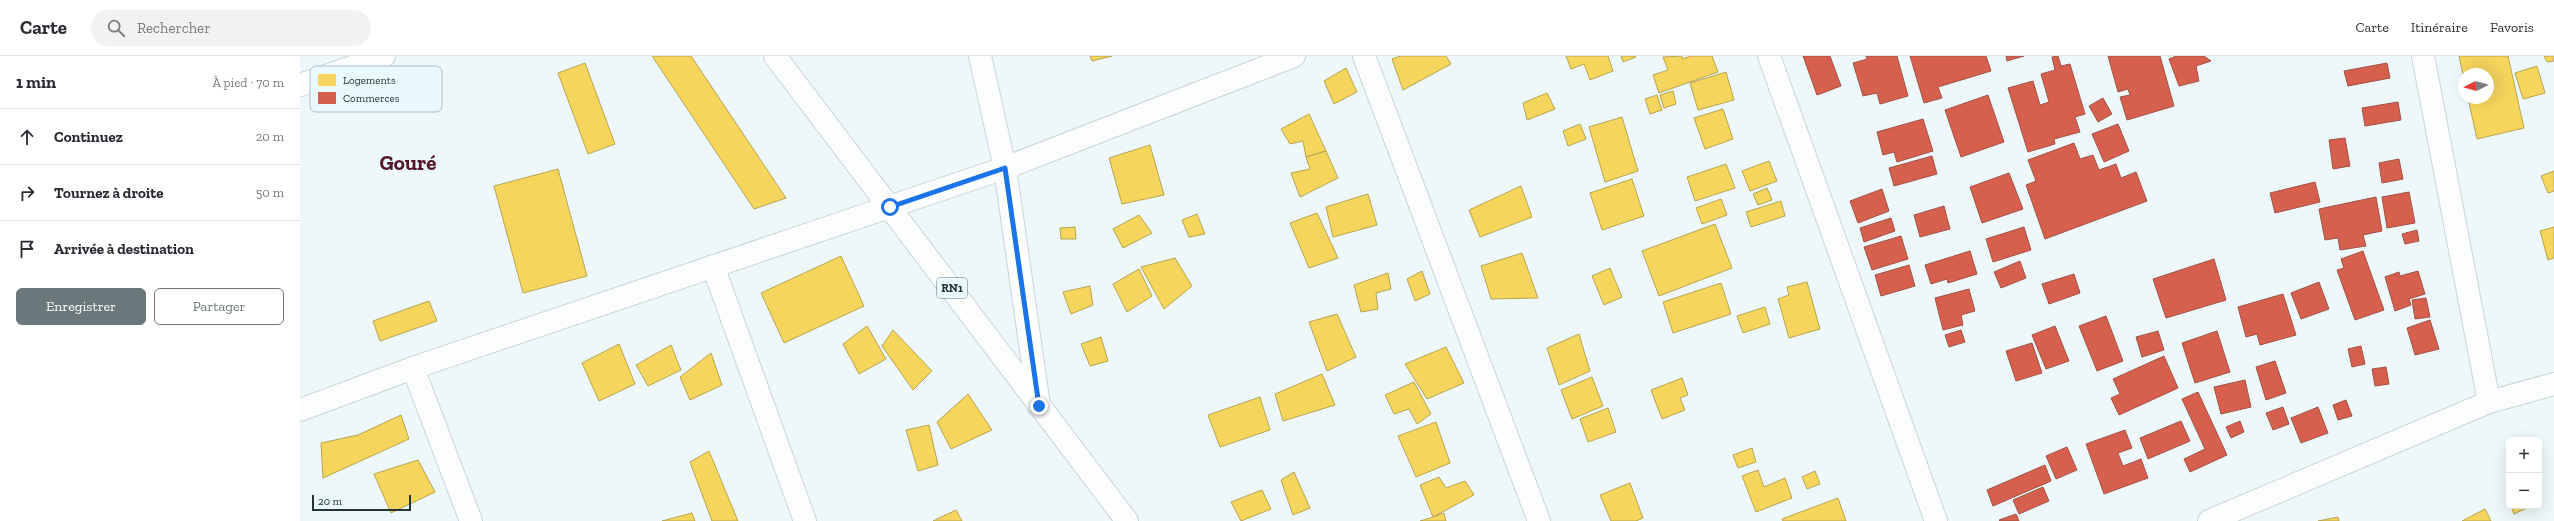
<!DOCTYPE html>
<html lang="fr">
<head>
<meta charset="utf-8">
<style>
  :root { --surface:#fff; --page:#f2f2f3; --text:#2b2b33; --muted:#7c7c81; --line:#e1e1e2; --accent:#6b787b }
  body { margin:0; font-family:"Zilla Slab",serif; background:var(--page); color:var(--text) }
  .controls { position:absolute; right:12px; bottom:12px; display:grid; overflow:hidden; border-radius:6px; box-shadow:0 4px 16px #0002 }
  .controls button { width:36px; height:36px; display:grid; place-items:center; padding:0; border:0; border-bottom:1px solid var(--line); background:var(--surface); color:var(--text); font:20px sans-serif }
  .compass { position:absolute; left:2158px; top:12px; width:36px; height:36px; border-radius:50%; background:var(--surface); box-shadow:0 4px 16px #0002; rotate:264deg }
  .scale { position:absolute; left:12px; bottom:10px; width:99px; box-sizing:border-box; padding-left:4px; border:2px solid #243337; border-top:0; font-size:11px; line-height:14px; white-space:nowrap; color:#243337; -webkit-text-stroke:3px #eaf9fe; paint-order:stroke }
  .stop { position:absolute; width:12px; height:12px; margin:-9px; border:3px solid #1a73e8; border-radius:50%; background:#fff }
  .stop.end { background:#1a73e8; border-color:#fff; box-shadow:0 1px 4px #0008 }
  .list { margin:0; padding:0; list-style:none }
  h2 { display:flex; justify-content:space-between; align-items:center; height:52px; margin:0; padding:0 16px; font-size:17px }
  h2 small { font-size:13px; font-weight:400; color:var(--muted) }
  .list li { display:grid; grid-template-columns:26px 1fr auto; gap:12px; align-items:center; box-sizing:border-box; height:56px; padding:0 16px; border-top:1px solid var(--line) }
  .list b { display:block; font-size:15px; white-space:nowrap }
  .list em { font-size:13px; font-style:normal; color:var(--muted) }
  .actions { display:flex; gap:8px; padding:12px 16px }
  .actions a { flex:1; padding:9px 0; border:1px solid var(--accent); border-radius:6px; text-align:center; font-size:14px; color:var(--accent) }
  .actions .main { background:var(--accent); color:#fff }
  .icon { flex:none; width:22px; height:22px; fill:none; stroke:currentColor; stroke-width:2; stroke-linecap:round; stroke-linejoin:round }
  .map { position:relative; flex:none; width:2254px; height:465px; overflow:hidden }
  header { display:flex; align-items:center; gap:24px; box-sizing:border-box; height:56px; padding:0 20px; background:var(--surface); border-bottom:1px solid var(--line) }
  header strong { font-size:19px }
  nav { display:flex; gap:22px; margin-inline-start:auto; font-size:14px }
  .search { width:280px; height:36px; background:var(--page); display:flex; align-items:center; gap:10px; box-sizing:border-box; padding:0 14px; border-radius:22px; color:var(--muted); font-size:15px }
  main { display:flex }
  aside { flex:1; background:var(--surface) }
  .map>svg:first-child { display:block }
  .homes { fill:#f6d55c; stroke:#b7a451 }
  .shops { fill:#d6604d; stroke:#a15246 }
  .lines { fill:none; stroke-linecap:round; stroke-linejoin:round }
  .minor-casing { stroke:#c9d4d8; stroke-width:24 }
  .major-casing { stroke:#c9d4d8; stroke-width:24 }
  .highway-casing { stroke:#c9d4d8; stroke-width:24 }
  .minor { stroke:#fcfefe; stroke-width:22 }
  .major { stroke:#fcfefe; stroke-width:22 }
  .highway { stroke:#fcfefe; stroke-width:22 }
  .route { stroke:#1a73e8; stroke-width:5 }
  .labels { text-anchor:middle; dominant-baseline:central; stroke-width:4; stroke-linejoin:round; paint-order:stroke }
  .shield { fill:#eaf9fe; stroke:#5f6e73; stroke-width:1 }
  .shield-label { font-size:12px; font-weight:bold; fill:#243337 }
  .town-label { font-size:21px; font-weight:bold; fill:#581427; stroke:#eaf9fe }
  .key { fill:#eaf9fe; stroke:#afbec2; stroke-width:1 }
  .key-label { font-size:11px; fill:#243337 }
</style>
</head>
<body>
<header>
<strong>Carte</strong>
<div class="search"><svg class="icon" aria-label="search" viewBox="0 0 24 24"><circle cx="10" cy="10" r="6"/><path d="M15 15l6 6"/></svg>Rechercher</div>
<nav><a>Carte</a><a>Itinéraire</a><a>Favoris</a></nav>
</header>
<main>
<aside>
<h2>1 min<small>À pied · 70 m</small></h2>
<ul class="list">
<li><svg class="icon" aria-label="ahead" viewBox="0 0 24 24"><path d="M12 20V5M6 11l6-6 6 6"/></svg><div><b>Continuez</b></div><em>20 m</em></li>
<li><svg class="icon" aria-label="right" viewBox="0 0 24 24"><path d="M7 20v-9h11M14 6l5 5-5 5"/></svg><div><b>Tournez à droite</b></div><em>50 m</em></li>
<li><svg class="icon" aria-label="arrive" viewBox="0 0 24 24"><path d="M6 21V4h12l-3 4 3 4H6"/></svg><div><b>Arrivée à destination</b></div></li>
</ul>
<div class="actions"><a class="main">Enregistrer</a><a>Partager</a></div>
</aside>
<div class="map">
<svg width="2254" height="465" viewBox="0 0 2254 465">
  <rect width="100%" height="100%" fill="#eef7fa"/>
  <g class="homes">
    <polygon points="352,0 391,0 486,142 454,153"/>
    <polygon points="790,0 812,0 792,5"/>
    <polygon points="1101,0 1146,0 1151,8 1103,34 1092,3"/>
    <polygon points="1266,0 1308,0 1313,15 1290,24 1284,8 1271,13"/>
    <polygon points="1321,0 1335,0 1336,1 1323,6"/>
    <polygon points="1382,0 1382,3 1391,0 1412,0 1418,16 1359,37 1353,19 1368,14 1363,1"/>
    <polygon points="2159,0 2208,0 2224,72 2177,83 2168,42 2188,42 2188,18 2164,18 2164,23"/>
    <polygon points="2244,0 2254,0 2254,5 2247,6"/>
    <polygon points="285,7 315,88 288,98 258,17"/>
    <polygon points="2237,10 2245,37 2223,43 2215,17"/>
    <polygon points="1046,12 1057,36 1034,48 1024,25"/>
    <polygon points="1426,16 1434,44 1398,54 1390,27"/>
    <polygon points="1373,35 1376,48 1364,52 1360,39"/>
    <polygon points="1247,37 1255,53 1227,64 1223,47"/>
    <polygon points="1357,39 1362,54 1350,58 1345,43"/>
    <polygon points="1423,53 1433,83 1405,93 1394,62"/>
    <polygon points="1009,58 1026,95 1006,101 1003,85 990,88 981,73"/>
    <polygon points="1322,61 1338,115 1305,126 1289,71"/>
    <polygon points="1280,68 1286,83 1268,90 1263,75"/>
    <polygon points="850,89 864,139 822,148 809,102"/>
    <polygon points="1026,95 1038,122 1000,141 991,117 1010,113 1006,101"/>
    <polygon points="1469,105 1477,125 1450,135 1442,115"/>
    <polygon points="1426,108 1435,132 1395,145 1387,121"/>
    <polygon points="258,113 287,220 223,237 194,130"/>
    <polygon points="2254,115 2254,135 2248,137 2241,120"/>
    <polygon points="1332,123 1344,160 1302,174 1290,137"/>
    <polygon points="1221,130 1232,161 1180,181 1169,154"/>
    <polygon points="1467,132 1472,144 1458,149 1453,138"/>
    <polygon points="1068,138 1077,169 1033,181 1026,151"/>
    <polygon points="1421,143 1427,159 1402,168 1396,152"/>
    <polygon points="1481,145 1485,160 1451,171 1446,156"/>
    <polygon points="1017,157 1038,202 1009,212 990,167"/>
    <polygon points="897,158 905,178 889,181 882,164"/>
    <polygon points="839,159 852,177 823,192 813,173"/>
    <polygon points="1415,168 1432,212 1359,240 1342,195"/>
    <polygon points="775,171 776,183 761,183 760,172"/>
    <polygon points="2254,171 2254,202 2248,204 2240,175"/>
    <polygon points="1222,197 1238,242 1191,243 1181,210"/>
    <polygon points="541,200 564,250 484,287 461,237"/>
    <polygon points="875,202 892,230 864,253 841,211"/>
    <polygon points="1310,212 1322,241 1304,249 1292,220"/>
    <polygon points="839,213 852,240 827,256 813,228"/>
    <polygon points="1122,215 1130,238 1115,245 1107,223"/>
    <polygon points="1088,217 1091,233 1076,237 1078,253 1061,256 1054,229"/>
    <polygon points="1507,226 1520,273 1489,282 1478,243 1489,239 1487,231"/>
    <polygon points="1421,227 1431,258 1373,277 1363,246"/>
    <polygon points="790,230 793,249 771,258 763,236"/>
    <polygon points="129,245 137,265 80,285 73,265"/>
    <polygon points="1465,251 1470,268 1443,277 1437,260"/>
    <polygon points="1037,258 1056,301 1027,315 1009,266"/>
    <polygon points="567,270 586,303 559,318 543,288"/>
    <polygon points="593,274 632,315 613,334 582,290"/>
    <polygon points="1279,278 1290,315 1259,329 1247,292"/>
    <polygon points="801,281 808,305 790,310 781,288"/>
    <polygon points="319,288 335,328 299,345 282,307"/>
    <polygon points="371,289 381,314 348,330 336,309"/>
    <polygon points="1146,291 1164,327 1127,343 1105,308"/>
    <polygon points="411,297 422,329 390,344 380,321"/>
    <polygon points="1022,318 1035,349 983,365 975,338"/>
    <polygon points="1292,321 1303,350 1272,363 1261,334"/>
    <polygon points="1382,322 1388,339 1380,342 1385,354 1362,363 1351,334"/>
    <polygon points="1114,326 1131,358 1117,368 1109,353 1094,358 1085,339"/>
    <polygon points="668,338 692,374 651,393 637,366"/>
    <polygon points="960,341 970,374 920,391 908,359"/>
    <polygon points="1308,352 1316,376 1288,386 1280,363"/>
    <polygon points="101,359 109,383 23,422 21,387 58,379"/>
    <polygon points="1136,366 1150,407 1116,421 1098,380"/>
    <polygon points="629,369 638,409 618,415 606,374"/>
    <polygon points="1452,392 1456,406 1438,412 1433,399"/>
    <polygon points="409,395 438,465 412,465 390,406"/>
    <polygon points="118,404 135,436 91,457 74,418"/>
    <polygon points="1458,414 1464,431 1485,422 1492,442 1456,456 1442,420"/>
    <polygon points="1515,415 1520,428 1507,433 1502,421"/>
    <polygon points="994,416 1010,452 993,459 981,424"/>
    <polygon points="1139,421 1146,432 1165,425 1174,439 1133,461 1120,429"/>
    <polygon points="1330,427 1343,462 1336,465 1311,465 1300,439"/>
    <polygon points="962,434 971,453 941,465 931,446"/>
    <polygon points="1538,442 1546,465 1483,465 1482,463"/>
    <polygon points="2211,450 2231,450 2214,458"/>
    <polygon points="2185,453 2191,465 2162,465"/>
    <polygon points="656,454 662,465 633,465"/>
    <polygon points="392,457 395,465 362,465"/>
    <polygon points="1144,457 1146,465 1120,465 1133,461"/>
    <polygon points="2038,461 2039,465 2018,465"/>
  </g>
  <g class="shops">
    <polygon points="1503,0 1530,0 1541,30 1517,39"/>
    <polygon points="1566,0 1597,0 1608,40 1580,48 1577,37 1563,40 1553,7 1567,3"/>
    <polygon points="1610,0 1686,0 1691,15 1638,31 1642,42 1624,47"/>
    <polygon points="1706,0 1724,0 1707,5"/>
    <polygon points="1758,0 1761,10 1770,8 1785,58 1775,61 1780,76 1754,83 1755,88 1728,96 1708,32 1733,25 1740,49 1749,46 1741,18 1755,14 1752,1"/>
    <polygon points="1808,0 1860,0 1874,50 1827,64 1820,41 1830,39 1828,33 1818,36"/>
    <polygon points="1876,0 1904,0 1911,5 1896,10 1899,25 1879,30 1869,3"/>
    <polygon points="2087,7 2090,22 2048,30 2044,15"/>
    <polygon points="1688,39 1704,86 1661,101 1645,54"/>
    <polygon points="1803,42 1812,58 1798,66 1789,50"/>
    <polygon points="2098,46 2101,64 2065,70 2062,52"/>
    <polygon points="1623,63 1633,95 1597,106 1594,96 1583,99 1577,76"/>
    <polygon points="1818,68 1829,95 1804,106 1792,78"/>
    <polygon points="2045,82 2050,110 2033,113 2029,84"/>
    <polygon points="1774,87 1780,103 1793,99 1799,114 1816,108 1821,122 1836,116 1847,145 1745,183 1726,129 1736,125 1728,104"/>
    <polygon points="1632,100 1637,118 1594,130 1589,112"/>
    <polygon points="2099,103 2103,123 2082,127 2079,107"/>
    <polygon points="1709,117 1723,153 1682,167 1670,131"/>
    <polygon points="2015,126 2020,146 1975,157 1970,137"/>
    <polygon points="1582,133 1589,155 1558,167 1550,145"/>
    <polygon points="2109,136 2115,167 2087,172 2082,141"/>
    <polygon points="2076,141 2082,175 2063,179 2066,190 2040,194 2038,182 2025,184 2019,153"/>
    <polygon points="1644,150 1650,173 1620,181 1614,159"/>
    <polygon points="1591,162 1595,175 1564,186 1560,172"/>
    <polygon points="1724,171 1731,194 1693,206 1686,183"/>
    <polygon points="2117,174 2119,185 2105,188 2102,178"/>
    <polygon points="1601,180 1608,203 1572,214 1564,191"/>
    <polygon points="1670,195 1677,218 1648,227 1647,223 1631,228 1625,209"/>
    <polygon points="2063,195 2084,254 2055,264 2037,214 2044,212 2041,203"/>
    <polygon points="1914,203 1926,244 1866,262 1853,223"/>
    <polygon points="1720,205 1726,222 1701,232 1694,216"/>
    <polygon points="1609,209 1615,230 1581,240 1575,219"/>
    <polygon points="2118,215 2125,238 2109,243 2111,249 2095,255 2085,221 2099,216 2100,220"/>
    <polygon points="1774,218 1780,237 1749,248 1742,228"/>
    <polygon points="2019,226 2029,253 2001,263 1991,237"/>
    <polygon points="1669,233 1675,255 1661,259 1663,269 1643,274 1635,242"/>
    <polygon points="1983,238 1996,279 1960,289 1957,278 1946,281 1938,251"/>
    <polygon points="2126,242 2130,261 2115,263 2112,244"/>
    <polygon points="1806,260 1823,305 1797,315 1779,270"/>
    <polygon points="2130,264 2139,293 2115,299 2107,272"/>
    <polygon points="1755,270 1769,305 1746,313 1732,279"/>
    <polygon points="1661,274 1665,286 1649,291 1645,279"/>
    <polygon points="1858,275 1864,294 1842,301 1836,281"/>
    <polygon points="1917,275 1930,316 1895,327 1882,287"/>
    <polygon points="1732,287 1742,317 1716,325 1706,295"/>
    <polygon points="2061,290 2065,308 2052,311 2048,293"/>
    <polygon points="1864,300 1878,332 1819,359 1811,342 1820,338 1813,323"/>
    <polygon points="1975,305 1986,337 1966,344 1956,311"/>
    <polygon points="2086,311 2089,328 2075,330 2072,313"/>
    <polygon points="1945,324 1951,351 1921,358 1914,331"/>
    <polygon points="1898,336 1927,399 1890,416 1884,403 1905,393 1882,343"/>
    <polygon points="2046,344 2052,360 2038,364 2033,349"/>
    <polygon points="1983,351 1989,368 1973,374 1966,357"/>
    <polygon points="2018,351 2028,377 2001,387 1991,362"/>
    <polygon points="1881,365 1890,385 1848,403 1840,382"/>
    <polygon points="1940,365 1944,376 1931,382 1926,371"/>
    <polygon points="1825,374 1832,392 1818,397 1823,410 1841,403 1848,422 1804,438 1786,388"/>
    <polygon points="1767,391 1777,414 1756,423 1746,400"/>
    <polygon points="1745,409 1751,425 1693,450 1687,434"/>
    <polygon points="1743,431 1749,445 1719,458 1713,444"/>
    <polygon points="1716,458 1719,465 1700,465 1699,464"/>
  </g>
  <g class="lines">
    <defs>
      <g id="minor">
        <polyline points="680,0 705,112 739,350"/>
        <polyline points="1064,0 1239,465"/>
        <polyline points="1469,0 1636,465"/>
        <polyline points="2123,0 2189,346"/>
        <polyline points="0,29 84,0"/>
        <polyline points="589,151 705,112 994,0"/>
        <polyline points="413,210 505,465"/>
        <polyline points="113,312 171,465"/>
        <polyline points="1909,465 2189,346 2254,328"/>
      </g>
      <polyline id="major" points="0,354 113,312 589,151"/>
      <polyline id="highway" points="475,0 827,465"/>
    </defs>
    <use href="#minor" class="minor-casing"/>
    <use href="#major" class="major-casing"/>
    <use href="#highway" class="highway-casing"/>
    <use href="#minor" class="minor"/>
    <use href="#major" class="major"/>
    <use href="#highway" class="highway"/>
  </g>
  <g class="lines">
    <polyline class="route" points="590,151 705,112 739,350"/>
  </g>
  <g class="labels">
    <rect class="shield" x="637" y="222" width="30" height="20" rx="3"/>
    <g class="shield-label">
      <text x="652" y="232">RN1</text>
    </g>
    <g class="town-label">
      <text x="108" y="106">Gouré</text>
    </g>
  </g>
  <rect x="10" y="10" width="132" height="46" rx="6" class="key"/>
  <rect x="18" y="18" width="18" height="12" fill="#f6d55c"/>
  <rect x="18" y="36" width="18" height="12" fill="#d6604d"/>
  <g class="key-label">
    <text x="43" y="28">Logements</text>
    <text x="43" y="46">Commerces</text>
  </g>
</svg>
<div class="controls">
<button>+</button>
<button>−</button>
</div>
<svg class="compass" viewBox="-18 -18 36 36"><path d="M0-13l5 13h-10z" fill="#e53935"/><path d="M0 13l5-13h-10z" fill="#7c7c81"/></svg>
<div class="scale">20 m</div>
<div class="stop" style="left:590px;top:151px"></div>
<div class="stop end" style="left:739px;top:350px"></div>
</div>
</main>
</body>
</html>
